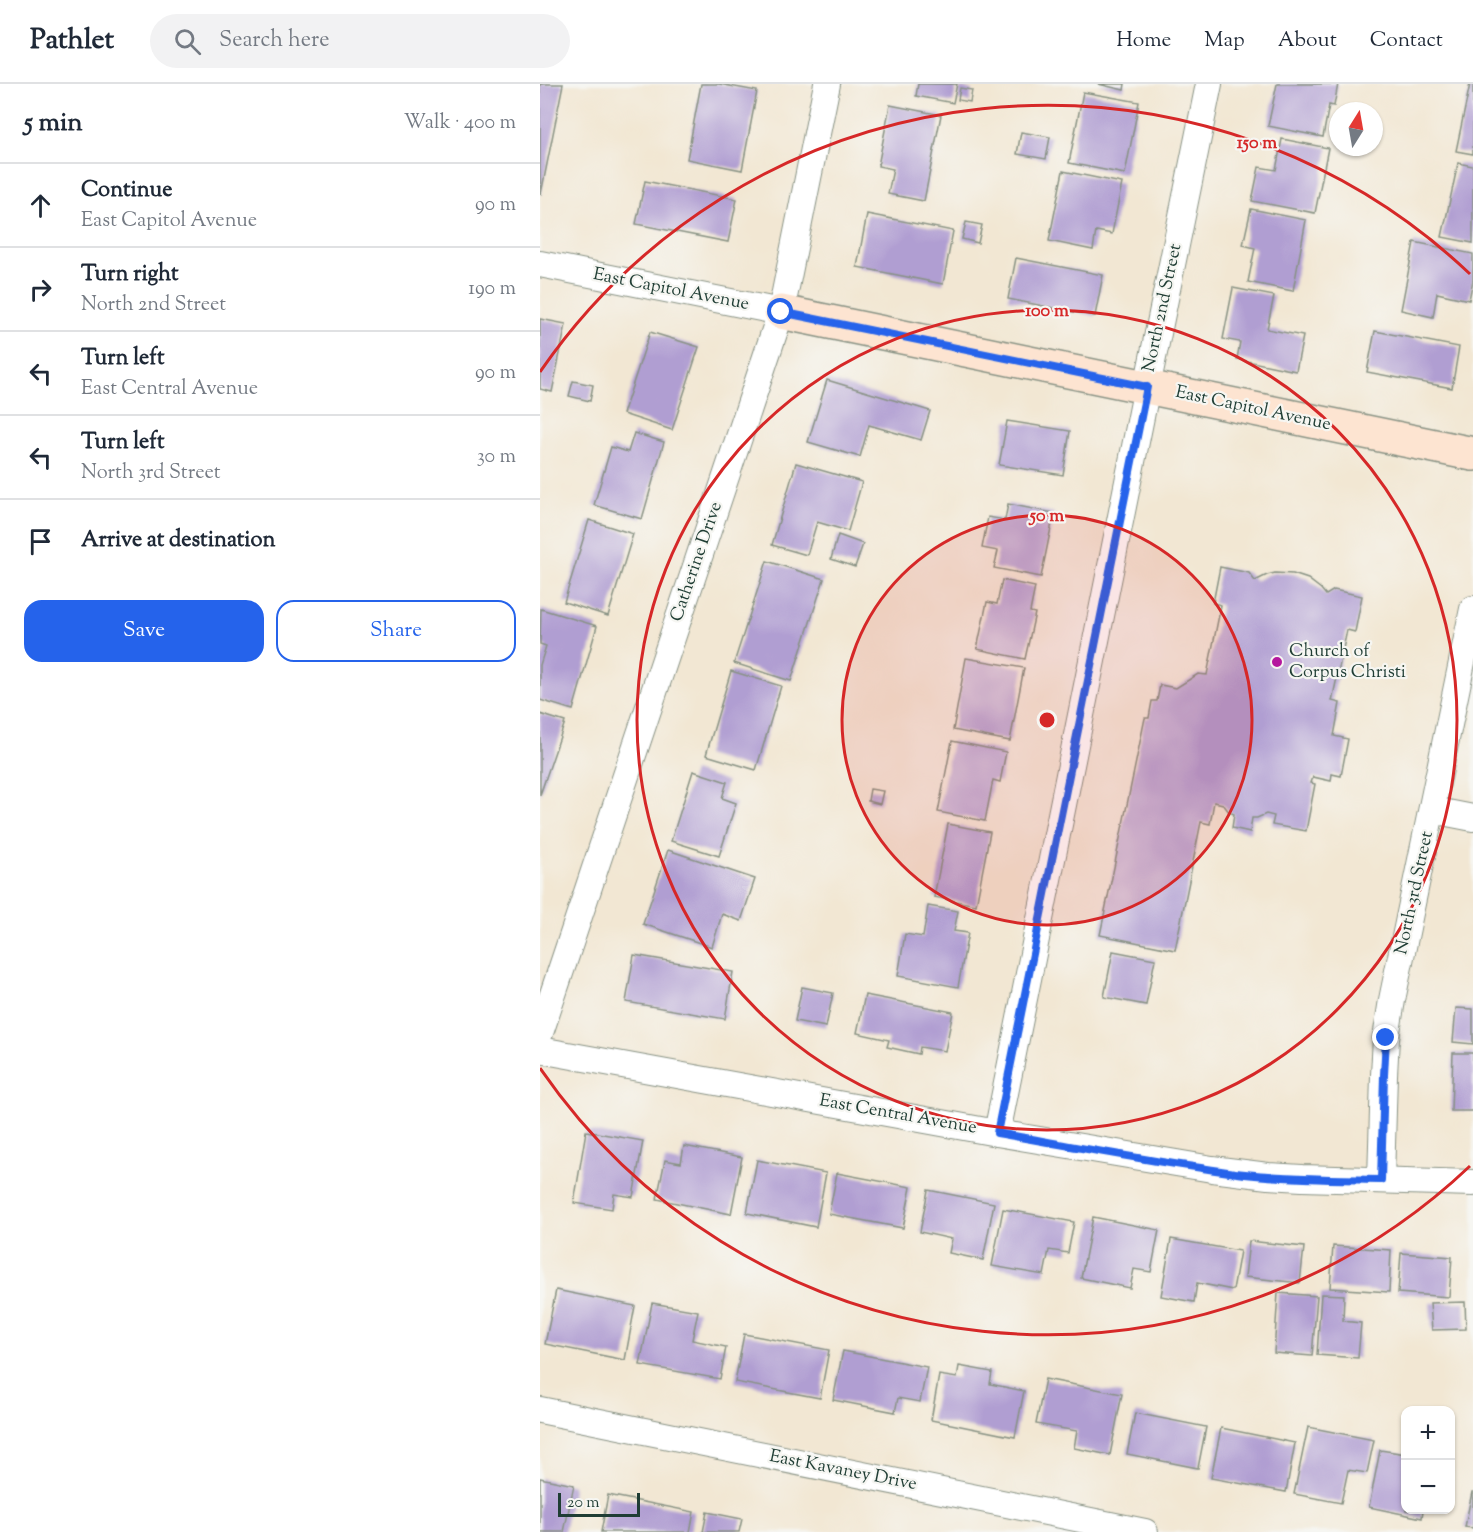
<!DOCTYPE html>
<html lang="en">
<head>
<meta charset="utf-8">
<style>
  :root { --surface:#fff; --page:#f2f2f3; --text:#1f2937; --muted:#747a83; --line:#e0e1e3; --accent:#2563eb }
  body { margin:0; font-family:"Sorts Mill Goudy",serif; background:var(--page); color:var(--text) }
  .controls { position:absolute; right:18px; bottom:18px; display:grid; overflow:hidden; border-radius:12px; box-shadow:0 2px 4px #0004 }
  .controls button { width:54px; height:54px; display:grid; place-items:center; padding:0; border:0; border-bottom:2px solid var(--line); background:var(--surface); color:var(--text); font:30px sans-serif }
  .compass { position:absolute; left:789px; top:18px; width:54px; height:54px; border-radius:50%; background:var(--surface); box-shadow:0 2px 4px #0004; rotate:11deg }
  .scale { position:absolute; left:18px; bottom:15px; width:82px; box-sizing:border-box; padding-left:6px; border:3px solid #1f3d34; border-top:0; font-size:16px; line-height:21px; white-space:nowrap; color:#1f3d34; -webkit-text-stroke:4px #f6f6f2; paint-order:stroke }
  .stop { position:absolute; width:18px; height:18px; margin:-14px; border:4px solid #2563eb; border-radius:50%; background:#fff }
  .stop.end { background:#2563eb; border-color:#fff; box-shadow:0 2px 6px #0008 }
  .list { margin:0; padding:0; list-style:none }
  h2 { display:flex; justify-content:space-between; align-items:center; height:78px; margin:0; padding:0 24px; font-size:26px }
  h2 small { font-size:20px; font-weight:400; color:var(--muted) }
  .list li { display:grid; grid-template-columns:39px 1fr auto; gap:18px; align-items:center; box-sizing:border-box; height:84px; padding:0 24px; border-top:2px solid var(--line) }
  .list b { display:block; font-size:22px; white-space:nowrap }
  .list p { margin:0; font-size:20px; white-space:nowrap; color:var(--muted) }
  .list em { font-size:20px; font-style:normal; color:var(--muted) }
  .actions { display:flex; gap:12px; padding:18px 24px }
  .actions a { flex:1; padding:14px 0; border:2px solid var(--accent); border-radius:18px; text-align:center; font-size:21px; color:var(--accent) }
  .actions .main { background:var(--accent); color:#fff }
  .icon { flex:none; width:33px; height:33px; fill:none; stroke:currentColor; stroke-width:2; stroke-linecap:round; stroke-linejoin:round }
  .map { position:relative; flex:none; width:933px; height:1448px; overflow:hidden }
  header { display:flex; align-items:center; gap:36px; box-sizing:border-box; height:84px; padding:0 30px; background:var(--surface); border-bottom:2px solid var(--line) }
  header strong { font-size:28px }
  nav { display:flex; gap:33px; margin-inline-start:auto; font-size:21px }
  .search { width:420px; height:54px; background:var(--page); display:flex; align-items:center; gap:15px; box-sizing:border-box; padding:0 21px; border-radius:33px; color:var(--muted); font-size:22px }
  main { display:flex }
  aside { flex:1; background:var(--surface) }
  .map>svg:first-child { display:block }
  .building { fill:#b09ed2 }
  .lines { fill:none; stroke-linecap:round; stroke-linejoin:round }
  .street-casing { stroke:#889284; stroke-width:28 }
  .secondary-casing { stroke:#889284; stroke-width:36 }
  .street { stroke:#fff; stroke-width:26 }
  .secondary { stroke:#fde4d1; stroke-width:33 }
  .route { stroke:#2563eb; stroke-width:8 }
  .ring { fill:none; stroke:#d62828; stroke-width:3 }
  .poi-dot { fill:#b5179e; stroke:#f6f6f2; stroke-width:2 }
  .labels { text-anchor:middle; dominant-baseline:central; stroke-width:4.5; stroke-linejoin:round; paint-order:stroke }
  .street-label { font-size:18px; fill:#1f3d34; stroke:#f6f6f2 }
  .poi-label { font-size:18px; fill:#1f3d34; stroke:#f6f6f2; text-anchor:start }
  .centre { fill:#d62828; stroke:#f6f6f2; stroke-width:3 }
  .ring-label { font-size:18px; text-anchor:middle; font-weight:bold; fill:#d62828; stroke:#f6f6f2; stroke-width:4.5; stroke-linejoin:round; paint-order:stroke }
</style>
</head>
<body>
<header>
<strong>Pathlet</strong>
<div class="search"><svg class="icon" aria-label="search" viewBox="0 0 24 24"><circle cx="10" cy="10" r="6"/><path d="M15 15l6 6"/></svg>Search here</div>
<nav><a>Home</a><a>Map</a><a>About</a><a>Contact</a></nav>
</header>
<main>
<aside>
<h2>5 min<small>Walk · 400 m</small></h2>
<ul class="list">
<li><svg class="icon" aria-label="ahead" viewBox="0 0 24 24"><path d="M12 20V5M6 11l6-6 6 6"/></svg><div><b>Continue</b><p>East Capitol Avenue</p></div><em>90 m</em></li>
<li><svg class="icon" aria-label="right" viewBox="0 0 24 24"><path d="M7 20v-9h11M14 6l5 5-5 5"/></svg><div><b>Turn right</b><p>North 2nd Street</p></div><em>190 m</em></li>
<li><svg class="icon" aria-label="left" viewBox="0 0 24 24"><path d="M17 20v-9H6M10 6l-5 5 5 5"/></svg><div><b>Turn left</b><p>East Central Avenue</p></div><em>90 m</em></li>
<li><svg class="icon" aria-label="left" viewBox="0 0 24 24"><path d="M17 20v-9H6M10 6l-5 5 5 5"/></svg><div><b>Turn left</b><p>North 3rd Street</p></div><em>30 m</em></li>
<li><svg class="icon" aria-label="arrive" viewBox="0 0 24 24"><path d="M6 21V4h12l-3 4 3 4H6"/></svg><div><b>Arrive at destination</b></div></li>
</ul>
<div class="actions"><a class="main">Save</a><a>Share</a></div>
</aside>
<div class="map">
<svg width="933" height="1448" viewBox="0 0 933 1448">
  <rect width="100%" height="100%" fill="#f6f6f2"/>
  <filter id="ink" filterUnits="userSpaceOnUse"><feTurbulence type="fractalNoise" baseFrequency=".0167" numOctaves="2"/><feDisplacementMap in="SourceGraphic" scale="12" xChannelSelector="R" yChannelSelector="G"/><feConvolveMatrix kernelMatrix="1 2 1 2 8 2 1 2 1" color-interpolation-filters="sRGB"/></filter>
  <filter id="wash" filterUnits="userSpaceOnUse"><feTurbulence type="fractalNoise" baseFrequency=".008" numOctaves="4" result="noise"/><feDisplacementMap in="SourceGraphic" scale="24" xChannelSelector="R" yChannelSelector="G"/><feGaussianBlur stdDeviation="1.35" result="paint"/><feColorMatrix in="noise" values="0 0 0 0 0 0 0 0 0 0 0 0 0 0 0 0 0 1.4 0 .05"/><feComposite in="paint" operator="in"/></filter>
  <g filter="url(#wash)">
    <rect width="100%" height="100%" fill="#f2e7d3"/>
    <g id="blocks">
      <g class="building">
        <polygon points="0,0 23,0 1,110 0,110"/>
        <polygon points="161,0 179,0 217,7 202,86 147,75"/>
        <polygon points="378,0 417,0 413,19 376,12"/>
        <polygon points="558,0 585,0 584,6"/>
        <polygon points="737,0 798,0 794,22 789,21 783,53 728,42"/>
        <polygon points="930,0 933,0 933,70 916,67"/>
        <polygon points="420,4 432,6 430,18 418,16"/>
        <polygon points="543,8 599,18 585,90 529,79"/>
        <polygon points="350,21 401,31 384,117 348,110 353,85 338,82"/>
        <polygon points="481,48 510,53 506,75 477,70"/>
        <polygon points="742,55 788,64 775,129 712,117 719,83 736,86"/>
        <polygon points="918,79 933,82 933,159 902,153"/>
        <polygon points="523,87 582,99 572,150 556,147 553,166 509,157"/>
        <polygon points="105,97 197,115 188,158 96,140"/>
        <polygon points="711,125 766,136 753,207 708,198 715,164 703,161"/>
        <polygon points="327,130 413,147 403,200 317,183"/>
        <polygon points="426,138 442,141 438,159 422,155"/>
        <polygon points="874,158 933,170 933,196 929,216 897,209 893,233 861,226"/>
        <polygon points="476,174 563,191 555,232 468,215"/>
        <polygon points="693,204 734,212 727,245 763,252 756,287 697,275 700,258 683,255"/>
        <polygon points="0,235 26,240 12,308 0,305"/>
        <polygon points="835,247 919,263 912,304 827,288"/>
        <polygon points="110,248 159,263 132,346 83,330"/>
        <polygon points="287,296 390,327 381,356 329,341 320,373 268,358"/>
        <polygon points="33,297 53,301 50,317 29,312"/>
        <polygon points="467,337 530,347 523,391 459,381"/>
        <polygon points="94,349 124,358 102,435 54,421 71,363 88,368"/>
        <polygon points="256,379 322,398 308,447 277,438 267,471 232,461"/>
        <polygon points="468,420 514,429 501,493 454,484 458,467 442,464 448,433 465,436"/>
        <polygon points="49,436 93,450 68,532 24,518"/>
        <polygon points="298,451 323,460 315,483 291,475"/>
        <polygon points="227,477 284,495 251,597 194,579"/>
        <polygon points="680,483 709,489 715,497 727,491 735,489 753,490 768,495 781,505 786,511 794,506 822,512 815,548 807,546 792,617 800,619 794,652 808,655 801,692 792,690 791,697 773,693 771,699 775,700 766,747 732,741 734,732 726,730 717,734 712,734 710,748 692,744 694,730 689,728 683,720 674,718 670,740 661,738 635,866 560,851 605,634 609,634 612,617 617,617 620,601 636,604 658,590 667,591 681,521 673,519"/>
        <polygon points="462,496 495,503 490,528 495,529 485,575 437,565 447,518 457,520"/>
        <polygon points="1,525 57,542 33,626 0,616 0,581 6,562 0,560"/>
        <polygon points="426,574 484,584 470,657 413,646"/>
        <polygon points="191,587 241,602 216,686 166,671"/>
        <polygon points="0,630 25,638 0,711"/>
        <polygon points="412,657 466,668 460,698 453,696 445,737 398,728"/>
        <polygon points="153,687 187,698 182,714 196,719 179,772 131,757"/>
        <polygon points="330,705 343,707 340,720 328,717"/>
        <polygon points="408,740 450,748 436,821 394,813"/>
        <polygon points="128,766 215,795 201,837 182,830 172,863 103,840"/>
        <polygon points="388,822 418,827 414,847 428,849 418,903 358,892 365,850 383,853"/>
        <polygon points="573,867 615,875 606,921 564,913"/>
        <polygon points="94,871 193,888 185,935 86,918"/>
        <polygon points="262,903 293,909 286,943 255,937"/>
        <polygon points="325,911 413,928 405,967 380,963 379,970 347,963 349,956 317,949"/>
        <polygon points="916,924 933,925 933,960 913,958"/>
        <polygon points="913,969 933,969 933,1027 911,1027"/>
        <polygon points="46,1047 103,1057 93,1113 74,1110 72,1125 34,1119"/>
        <polygon points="144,1062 202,1073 191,1130 117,1115 125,1076 141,1079"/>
        <polygon points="217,1076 286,1089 276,1143 207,1129"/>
        <polygon points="297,1089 371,1103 363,1144 289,1130"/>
        <polygon points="388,1106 454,1119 443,1176 409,1169 412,1155 380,1148"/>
        <polygon points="463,1125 534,1138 528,1169 509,1166 504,1191 452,1182"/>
        <polygon points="553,1133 619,1146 611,1188 594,1185 590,1204 541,1194"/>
        <polygon points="631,1155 700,1167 693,1206 657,1199 654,1218 621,1212"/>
        <polygon points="709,1157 764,1163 760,1199 705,1193"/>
        <polygon points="793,1162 851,1166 849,1208 790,1204"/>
        <polygon points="861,1169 912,1173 909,1213 858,1209"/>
        <polygon points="16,1206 95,1222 85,1276 5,1260"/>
        <polygon points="738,1209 777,1212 772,1272 734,1269"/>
        <polygon points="781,1210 804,1211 803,1237 821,1239 818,1274 777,1271"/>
        <polygon points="925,1218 926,1245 892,1246 890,1219"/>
        <polygon points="112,1219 158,1227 152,1256 186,1263 180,1295 100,1281"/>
        <polygon points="204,1250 289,1266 280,1314 195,1298"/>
        <polygon points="303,1267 387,1283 380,1318 358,1314 355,1328 293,1316"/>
        <polygon points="419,1282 452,1288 450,1300 484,1307 475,1353 391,1336 399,1291 417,1294"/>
        <polygon points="505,1295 582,1310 570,1371 534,1364 537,1347 496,1340"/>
        <polygon points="595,1329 666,1343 658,1384 587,1370"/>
        <polygon points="768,1343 834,1356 827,1389 808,1386 801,1419 754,1410"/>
        <polygon points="681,1344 755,1359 746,1408 671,1394"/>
        <polygon points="840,1366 866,1370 866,1426 883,1426 882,1434 829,1423"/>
        <polygon points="0,1394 34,1401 24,1448 0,1448"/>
        <polygon points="932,1408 933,1408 933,1444 925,1443"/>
        <polygon points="68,1411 154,1428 150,1448 61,1448"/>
        <polygon points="167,1428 202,1435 199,1448 163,1448"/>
      </g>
    </g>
  </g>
  <g filter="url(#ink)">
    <use href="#blocks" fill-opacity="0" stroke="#889284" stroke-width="1.5"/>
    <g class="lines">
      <defs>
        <g id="street">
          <polyline points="0,180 241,228"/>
          <polyline points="892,726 933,734"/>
          <polyline points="0,949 241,228 287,0"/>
          <polyline points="0,966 457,1049 672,1085 728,1092 762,1094 933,1099"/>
          <polyline points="457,1049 607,303 669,0"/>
          <polyline points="841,1096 844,991 846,954 852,916 933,525"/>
          <polyline points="0,1326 605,1448"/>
        </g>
        <polyline id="secondary" points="241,228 933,370"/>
      </defs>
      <use href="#street" class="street-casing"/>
      <use href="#secondary" class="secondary-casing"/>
      <use href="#street" class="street"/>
      <use href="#secondary" class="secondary"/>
    </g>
  </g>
  <g class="lines" filter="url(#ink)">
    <path class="route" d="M241,228L607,303L457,1049C539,1063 622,1080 705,1090C750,1095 796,1095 841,1096L844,991L846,954"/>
  </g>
  <circle cx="507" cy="636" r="205" fill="#d62828" fill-opacity=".12"/>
  <g class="ring">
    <circle cx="507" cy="636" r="205"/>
    <circle cx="507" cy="636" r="410"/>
    <path d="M930 1082A615 615 0 0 1 0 984M0 288A615 615 0 0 1 930 190"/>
  </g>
  <circle class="poi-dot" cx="737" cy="578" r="6"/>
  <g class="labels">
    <g class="street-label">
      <text transform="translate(131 206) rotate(11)">East Capitol Avenue</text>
      <text transform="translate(623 224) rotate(-78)">North 2nd Street</text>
      <text transform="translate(713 325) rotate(12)">East Capitol Avenue</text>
      <text transform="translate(157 478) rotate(-71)">Catherine Drive</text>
      <text transform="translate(875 809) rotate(-78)">North 3rd Street</text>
      <text transform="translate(358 1031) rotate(10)">East Central Avenue</text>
      <text transform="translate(303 1387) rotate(11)">East Kavaney Drive</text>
    </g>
    <g class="poi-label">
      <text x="749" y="568">Church of<tspan x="749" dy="21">Corpus Christi</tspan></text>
    </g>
  </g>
  <circle cx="507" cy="636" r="9" class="centre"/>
  <g class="ring-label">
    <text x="717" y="64">150 m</text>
    <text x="507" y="232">100 m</text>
    <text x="507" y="437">50 m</text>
  </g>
</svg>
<div class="controls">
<button>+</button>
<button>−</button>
</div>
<svg class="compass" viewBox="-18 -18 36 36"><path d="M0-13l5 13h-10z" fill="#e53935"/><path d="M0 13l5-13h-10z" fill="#747a83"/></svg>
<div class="scale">20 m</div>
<div class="stop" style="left:241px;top:228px"></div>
<div class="stop end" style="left:846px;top:954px"></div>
</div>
</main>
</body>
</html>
